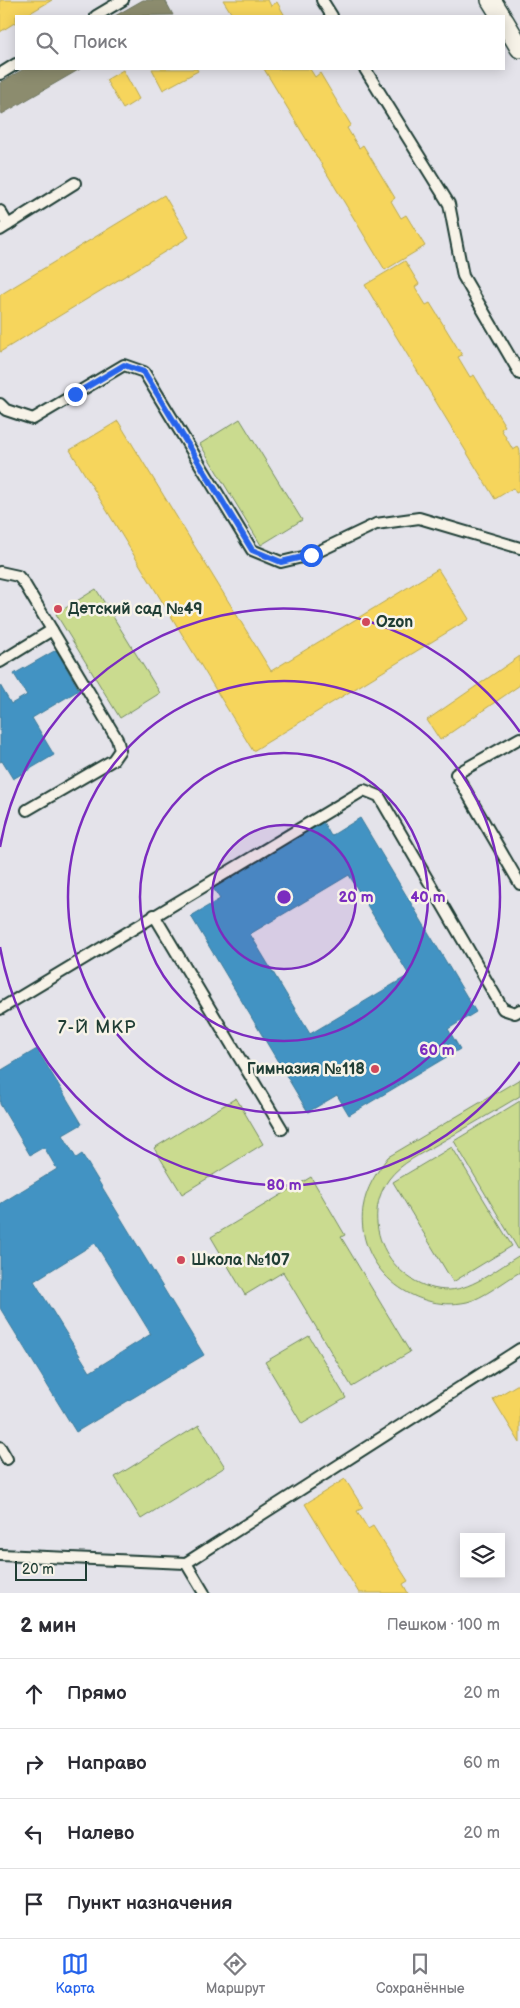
<!DOCTYPE html>
<html lang="ru">
<head>
<meta charset="utf-8">
<style>
  :root { --surface:#fff; --page:#f2f2f3; --text:#2b2b33; --muted:#7c7c81; --line:#e1e1e2; --accent:#2563eb }
  body { margin:0; font-family:"Balsamiq Sans",sans-serif; background:var(--page); color:var(--text) }
  .controls { position:absolute; right:15px; bottom:15px; display:grid; overflow:hidden; border-radius:0px; box-shadow:0 2px 12px #0003 }
  .controls button { width:45px; height:45px; display:grid; place-items:center; padding:0; border:0; border-bottom:1px solid var(--line); background:var(--surface); color:var(--text); font:25px sans-serif }
  .scale { position:absolute; left:15px; bottom:12px; width:72px; box-sizing:border-box; padding-left:5px; border:2px solid #1f3d34; border-top:0; font-size:14px; line-height:18px; white-space:nowrap; color:#1f3d34; -webkit-text-stroke:4px #f7f3e8; paint-order:stroke }
  .stop { position:absolute; width:15px; height:15px; margin:-11px; border:4px solid #2563eb; border-radius:50%; background:#fff }
  .stop.end { background:#2563eb; border-color:#fff; box-shadow:0 1px 5px #0008 }
  .list { margin:0; padding:0; list-style:none }
  h2 { display:flex; justify-content:space-between; align-items:center; height:65px; margin:0; padding:0 20px; font-size:21px }
  h2 small { font-size:16px; font-weight:400; color:var(--muted) }
  .list li { display:grid; grid-template-columns:32px 1fr auto; gap:15px; align-items:center; box-sizing:border-box; height:70px; padding:0 20px; border-top:1px solid var(--line) }
  .list b { display:block; font-size:19px; white-space:nowrap }
  .list em { font-size:16px; font-style:normal; color:var(--muted) }
  .icon { flex:none; width:28px; height:28px; fill:none; stroke:currentColor; stroke-width:2; stroke-linecap:round; stroke-linejoin:round }
  .map { position:relative; flex:none; width:520px; height:1593px; overflow:hidden }
  .search { position:absolute; background:var(--surface); box-shadow:0 2px 12px #0003; left:15px; right:15px; top:15px; height:55px; display:flex; align-items:center; gap:12px; box-sizing:border-box; padding:0 18px; border-radius:0px; color:var(--muted); font-size:19px }
  .sheet { height:345px; background:var(--surface) }
  nav { display:flex; justify-content:space-around; align-items:center; box-sizing:border-box; height:70px; border-top:1px solid var(--line); background:var(--surface); font-size:14px; color:var(--muted) }
  nav a { display:grid; justify-items:center; gap:2px }
  nav .on { color:var(--accent) }
  .map>svg:first-child { display:block }
  .green { fill:#cadb8f; stroke:#748c62 }
  .homes { fill:#f6d55c; stroke:#b6a750 }
  .schools { fill:#4393c3; stroke:#387998; fill-rule:evenodd }
  .industry { fill:#8c8c6e; stroke:#6b745d }
  .lines { fill:none; stroke-linecap:round; stroke-linejoin:round }
  .service-casing { stroke:#1f3d34; stroke-width:14 }
  .minor-casing { stroke:#1f3d34; stroke-width:22 }
  .service { stroke:#f7f3e8; stroke-width:10 }
  .minor { stroke:#f7f3e8; stroke-width:19 }
  .route { stroke:#2563eb; stroke-width:6 }
  .ring { fill:none; stroke:#7b2cbf; stroke-width:2.5 }
  .poi-dot { fill:#d1495b; stroke:#f7f3e8; stroke-width:2 }
  .labels { text-anchor:middle; dominant-baseline:central; stroke-width:5; stroke-linejoin:round; paint-order:stroke }
  .poi-label { font-size:16px; font-weight:bold; fill:#1f3d34; stroke:#f7f3e8; text-anchor:start }
  .neighbourhood-label { font-size:18px; letter-spacing:1px; fill:#1f3d34; stroke:#f7f3e8 }
  .centre { fill:#7b2cbf; stroke:#f7f3e8; stroke-width:2.5 }
  .ring-label { font-size:15px; text-anchor:middle; font-weight:bold; fill:#7b2cbf; stroke:#f7f3e8; stroke-width:5; stroke-linejoin:round; paint-order:stroke }
</style>
</head>
<body>
<div class="map">
<svg width="520" height="1593" viewBox="0 0 520 1593">
  <rect width="100%" height="100%" fill="#e4e3ea"/>
  <filter id="ink" filterUnits="userSpaceOnUse"><feTurbulence type="fractalNoise" baseFrequency=".02" numOctaves="2"/><feDisplacementMap in="SourceGraphic" scale="10" xChannelSelector="R" yChannelSelector="G"/><feConvolveMatrix kernelMatrix="1 2 1 2 8 2 1 2 1" color-interpolation-filters="sRGB"/></filter>
  <g filter="url(#ink)">
    <g class="green">
      <polygon points="240,419 302,520 261,545 200,444"/>
      <polygon points="96,589 160,693 120,718 56,614"/>
      <path d="M520,1079V1096C493,1112 466,1128 438,1144C421,1154 401,1163 389,1179C356,1225 394,1290 449,1290C474,1289 499,1267 520,1255V1272C506,1280 482,1299 467,1302C412,1314 355,1266 363,1208C366,1188 376,1173 388,1157Z"/>
      <polygon points="236,1098 263,1144 182,1194 154,1148"/>
      <polygon points="520,1101 520,1248 518,1249 454,1141"/>
      <polygon points="452,1147 512,1246 453,1282 393,1182"/>
      <polygon points="311,1177 345,1235 341,1237 410,1352 352,1387 283,1272 245,1295 211,1237"/>
      <polygon points="309,1336 346,1398 302,1424 265,1362"/>
      <polygon points="199,1425 225,1467 141,1519 115,1477"/>
    </g>
    <g class="homes">
      <polygon points="0,0 52,0 25,16 16,16 16,22 0,32"/>
      <polygon points="223,0 268,0 271,6 277,2 285,16 233,16"/>
      <polygon points="152,69 197,69 198,71 163,90"/>
      <polygon points="264,69 310,69 315,77 320,73 351,125 347,128 359,148 363,145 395,198 391,201 401,218 406,215 425,246 385,270"/>
      <polygon points="123,70 139,99 123,109 106,80"/>
      <polygon points="164,195 189,237 0,352 0,295"/>
      <polygon points="405,261 419,284 415,287 426,305 430,303 462,355 458,357 470,377 474,375 505,426 501,429 513,450 518,447 520,450 520,491 516,493 513,488 495,499 365,285"/>
      <polygon points="118,421 271,671 438,569 469,619 253,751 70,450"/>
      <polygon points="520,656 520,685 440,740 427,720"/>
      <polygon points="520,1383 520,1443 493,1399"/>
      <polygon points="345,1479 363,1508 357,1511 368,1529 373,1526 408,1581 403,1584 408,1593 359,1593 305,1504"/>
    </g>
    <g class="schools">
      <polygon points="56,650 79,690 32,718 54,755 13,779 2,761 0,762 0,685 11,704 27,695 14,674"/>
      <path d="M360,818L476,1012L448,1029L460,1049L349,1115L337,1095L308,1112L191,916L220,899L213,888L323,822L331,836ZM349,875L409,975L310,1034L250,934Z"/>
      <path d="M37,1049L82,1124L63,1135L76,1158L82,1154L204,1355L76,1432L0,1308V1204L57,1169L44,1147L30,1155L0,1104V1071ZM95,1243L151,1334L90,1372L34,1281Z"/>
    </g>
    <g class="industry">
      <polygon points="143,0 165,0 173,15 115,16"/>
      <polygon points="24,69 80,69 2,114 0,110 0,83"/>
    </g>
    <g class="lines">
      <defs>
        <g id="service">
          <polyline points="322,0 332,16"/>
          <polyline points="96,16 123,0"/>
          <polyline points="365,69 449,204 463,276 520,374"/>
          <polyline points="0,74 16,64"/>
          <polyline points="0,211 8,225"/>
          <polyline points="0,230 75,183"/>
          <polyline points="0,404 6,410 33,419 124,365 144,372 252,550 281,562 311,555 376,524 419,518 520,548"/>
          <polyline points="0,572 18,576 24,583 117,739 120,750 113,760 27,810"/>
          <polyline points="0,662 52,630"/>
          <polyline points="520,738 456,774 520,884"/>
          <polyline points="154,915 282,1129"/>
          <polyline points="0,1009 364,790 379,796 503,1009 515,1013 520,1010"/>
          <polyline points="0,1447 7,1459"/>
          <polyline points="0,1555 186,1563 520,1349"/>
          <polyline points="186,1563 204,1593"/>
        </g>
        <g id="minor">
          <polyline points="491,0 501,16"/>
          <polyline points="504,21 520,48"/>
        </g>
      </defs>
      <use href="#service" class="service-casing"/>
      <use href="#minor" class="minor-casing"/>
      <use href="#service" class="service"/>
      <use href="#minor" class="minor"/>
    </g>
  </g>
  <g class="lines" filter="url(#ink)">
    <polyline class="route" points="75,394 124,365 144,372 252,550 281,562 311,555"/>
  </g>
  <circle cx="284" cy="897" r="72" fill="#7b2cbf" fill-opacity=".12"/>
  <g class="ring">
    <circle cx="284" cy="897" r="72"/>
    <circle cx="284" cy="897" r="144"/>
    <circle cx="284" cy="897" r="216"/>
    <path d="M520 1062A288 288 0 0 1 0 947M0 847A288 288 0 0 1 520 732"/>
  </g>
  <g class="poi-dot">
    <circle cx="58" cy="609" r="5"/>
    <circle cx="366" cy="622" r="5"/>
    <circle cx="375" cy="1069" r="5"/>
    <circle cx="181" cy="1260" r="5"/>
  </g>
  <g class="labels">
    <g class="poi-label">
      <text x="68" y="609">Детский сад №49</text>
      <text x="376" y="622">Ozon</text>
      <text x="365" y="1069" text-anchor="end">Гимназия №118</text>
      <text x="191" y="1260">Школа №107</text>
    </g>
    <g class="neighbourhood-label">
      <text x="97" y="1027">7-Й МКР</text>
    </g>
  </g>
  <circle cx="284" cy="897" r="8" class="centre"/>
  <g class="ring-label">
    <text x="356" y="902">20 m</text>
    <text x="428" y="902">40 m</text>
    <text x="437" y="1055">60 m</text>
    <text x="284" y="1190">80 m</text>
  </g>
</svg>
<div class="controls">
<button><svg class="icon" aria-label="layers" viewBox="0 0 24 24"><path d="M12 4l9 5-9 5-9-5zM3 14l9 5 9-5"/></svg></button>
</div>
<div class="scale">20 m</div>
<div class="stop" style="left:311px;top:555px"></div>
<div class="stop end" style="left:75px;top:394px"></div>
<div class="search"><svg class="icon" aria-label="search" viewBox="0 0 24 24"><circle cx="10" cy="10" r="6"/><path d="M15 15l6 6"/></svg>Поиск</div>
</div>
<section class="sheet">
<h2>2 мин<small>Пешком · 100 m</small></h2>
<ul class="list">
<li><svg class="icon" aria-label="ahead" viewBox="0 0 24 24"><path d="M12 20V5M6 11l6-6 6 6"/></svg><div><b>Прямо</b></div><em>20 m</em></li>
<li><svg class="icon" aria-label="right" viewBox="0 0 24 24"><path d="M7 20v-9h11M14 6l5 5-5 5"/></svg><div><b>Направо</b></div><em>60 m</em></li>
<li><svg class="icon" aria-label="left" viewBox="0 0 24 24"><path d="M17 20v-9H6M10 6l-5 5 5 5"/></svg><div><b>Налево</b></div><em>20 m</em></li>
<li><svg class="icon" aria-label="arrive" viewBox="0 0 24 24"><path d="M6 21V4h12l-3 4 3 4H6"/></svg><div><b>Пункт назначения</b></div></li>
</ul>
</section>
<nav>
<a class="on"><svg class="icon" aria-label="map" viewBox="0 0 24 24"><path d="M3 6l6-2 6 2 6-2v14l-6 2-6-2-6 2zM9 4v14M15 6v14"/></svg>Карта</a>
<a><svg class="icon" aria-label="directions" viewBox="0 0 24 24"><path d="M12 3l9 9-9 9-9-9zM9 14v-3h6M13 9l2 2-2 2"/></svg>Маршрут</a>
<a><svg class="icon" aria-label="saved" viewBox="0 0 24 24"><path d="M7 4h10v16l-5-4-5 4z"/></svg>Сохранённые</a>
</nav>
</body>
</html>
